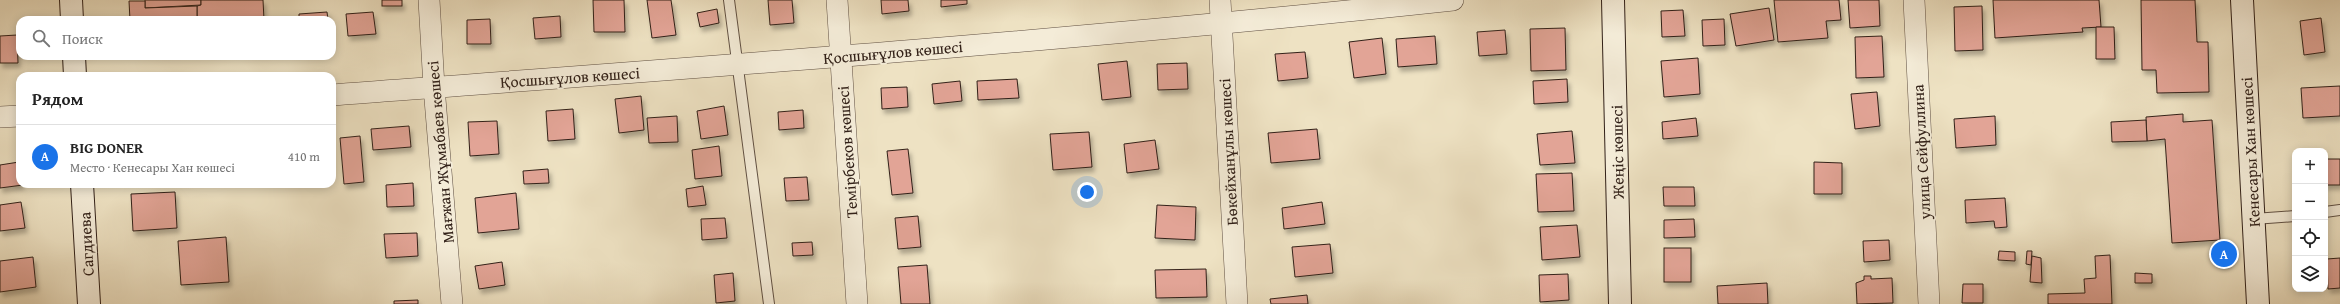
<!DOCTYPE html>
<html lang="ru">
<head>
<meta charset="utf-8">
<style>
  :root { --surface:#fff; --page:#f2f2f2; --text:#222; --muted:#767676; --line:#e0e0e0; --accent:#1a73e8 }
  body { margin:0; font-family:"Gentium Book Plus",serif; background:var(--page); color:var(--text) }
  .controls { position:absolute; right:12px; bottom:12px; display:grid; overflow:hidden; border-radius:8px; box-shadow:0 2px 10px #0003 }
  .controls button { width:36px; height:36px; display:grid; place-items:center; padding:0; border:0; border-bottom:1px solid var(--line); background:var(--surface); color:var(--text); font:20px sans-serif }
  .you { position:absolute; left:1087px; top:192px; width:14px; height:14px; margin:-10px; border:3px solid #fff; border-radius:50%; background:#1a73e8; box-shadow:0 0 0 6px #1a73e833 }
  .badge { display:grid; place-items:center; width:26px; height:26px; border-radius:50%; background:var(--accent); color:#fff; font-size:13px; font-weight:700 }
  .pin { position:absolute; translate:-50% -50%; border:2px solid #fff; box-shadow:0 1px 4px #0006 }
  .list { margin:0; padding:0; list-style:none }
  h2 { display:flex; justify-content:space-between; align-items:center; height:52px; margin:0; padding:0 16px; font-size:17px }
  h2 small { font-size:13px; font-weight:400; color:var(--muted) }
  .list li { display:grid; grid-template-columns:26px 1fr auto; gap:12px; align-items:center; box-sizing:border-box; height:64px; padding:0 16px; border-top:1px solid var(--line) }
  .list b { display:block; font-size:15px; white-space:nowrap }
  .list p { margin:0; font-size:13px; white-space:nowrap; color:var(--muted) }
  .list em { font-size:13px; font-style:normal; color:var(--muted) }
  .icon { flex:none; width:22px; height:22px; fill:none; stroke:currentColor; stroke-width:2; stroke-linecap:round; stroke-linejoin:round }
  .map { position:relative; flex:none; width:2340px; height:304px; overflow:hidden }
  .search { position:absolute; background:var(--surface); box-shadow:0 2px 10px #0003; left:16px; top:16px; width:320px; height:44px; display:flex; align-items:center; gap:10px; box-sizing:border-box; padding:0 14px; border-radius:12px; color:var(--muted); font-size:15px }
  .panel { position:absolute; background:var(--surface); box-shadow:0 2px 10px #0003; left:16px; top:72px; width:320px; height:116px; border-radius:12px }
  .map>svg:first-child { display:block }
  .building { fill:#e2a496; stroke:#312018; filter:url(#shadow) }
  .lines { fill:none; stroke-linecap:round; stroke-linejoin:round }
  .lane-casing { stroke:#605043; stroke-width:12 }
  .street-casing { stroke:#605043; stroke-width:22 }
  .secondary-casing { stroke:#312018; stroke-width:24 }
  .lane { stroke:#f4ecd8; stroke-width:10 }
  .street { stroke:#f4ecd8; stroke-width:21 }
  .secondary { stroke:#f4ecd8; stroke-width:22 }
  .labels { text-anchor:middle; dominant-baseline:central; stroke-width:3.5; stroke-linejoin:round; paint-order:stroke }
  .street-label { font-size:16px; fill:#312018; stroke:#f4ecd8 }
</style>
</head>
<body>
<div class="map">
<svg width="2340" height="304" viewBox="0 0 2340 304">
  <defs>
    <filter id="shadow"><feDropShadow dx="2.5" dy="4.5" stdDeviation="2" flood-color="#0004"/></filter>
  </defs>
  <rect width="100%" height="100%" fill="#eee2c3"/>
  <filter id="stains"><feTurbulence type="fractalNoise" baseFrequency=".005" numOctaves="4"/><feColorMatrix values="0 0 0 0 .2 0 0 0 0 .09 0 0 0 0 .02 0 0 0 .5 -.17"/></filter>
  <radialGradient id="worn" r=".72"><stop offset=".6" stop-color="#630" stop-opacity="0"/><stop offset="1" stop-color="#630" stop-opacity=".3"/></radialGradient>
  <g class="building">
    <polygon points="145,0 201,0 201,5 145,8"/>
    <polygon points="201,0 263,0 264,20 197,20 197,6 201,5"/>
    <rect x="382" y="0" width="20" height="6"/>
    <polygon points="593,0 624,0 625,32 594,32"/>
    <polygon points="647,0 671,0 676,35 652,38"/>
    <polygon points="768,0 792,0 794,23 770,25"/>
    <polygon points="881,0 908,0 909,11 882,14"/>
    <polygon points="941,0 967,0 967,4 941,7"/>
    <polygon points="1774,0 1839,0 1841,20 1826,21 1828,38 1778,42"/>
    <polygon points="1848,0 1879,0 1880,26 1850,28"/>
    <polygon points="1993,0 2099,0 2101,27 2082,28 2083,32 1995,38"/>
    <polygon points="2141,0 2195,0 2197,42 2208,42 2209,92 2157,93 2156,70 2142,70"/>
    <polygon points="129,1 145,1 145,8 197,6 197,20 130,20"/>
    <polygon points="1982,6 1983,50 1955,51 1954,7"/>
    <polygon points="1769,8 1774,40 1736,46 1730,14"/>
    <polygon points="717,9 719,23 700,27 697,13"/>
    <polygon points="1683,10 1685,36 1662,37 1661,11"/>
    <polygon points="327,12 328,20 299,20 299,14"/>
    <polygon points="373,12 376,34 348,36 346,14"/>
    <polygon points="560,16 561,37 535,39 533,18"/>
    <polygon points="2321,18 2325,52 2304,55 2300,21"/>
    <polygon points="490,19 491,44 467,44 467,20"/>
    <polygon points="1724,19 1725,45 1703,46 1702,20"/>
    <polygon points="2096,27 2114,27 2115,59 2096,59"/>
    <polygon points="1565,28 1566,70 1531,71 1530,29"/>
    <polygon points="1505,30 1507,54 1479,56 1477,32"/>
    <polygon points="17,35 18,63 0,63 0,36"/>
    <polygon points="1435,36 1437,64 1398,67 1396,39"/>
    <polygon points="1882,36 1884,77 1856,78 1855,37"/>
    <polygon points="1382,38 1386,74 1354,78 1349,42"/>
    <polygon points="1305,52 1308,78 1278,81 1275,54"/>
    <polygon points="1698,58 1700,94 1664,97 1661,61"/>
    <polygon points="1127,61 1131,97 1102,100 1098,64"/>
    <polygon points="1187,63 1188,89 1158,90 1157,64"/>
    <polygon points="1017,79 1019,98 978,100 977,81"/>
    <polygon points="1567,79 1568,102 1534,104 1533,81"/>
    <polygon points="960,81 962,101 934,104 932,84"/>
    <polygon points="2340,86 2340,116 2303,118 2301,88"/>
    <polygon points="907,87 908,107 882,109 881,88"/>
    <polygon points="1877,92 1880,126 1855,129 1851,94"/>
    <polygon points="641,96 644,130 619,133 615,99"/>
    <polygon points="724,106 728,135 701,139 697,111"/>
    <polygon points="573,109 575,139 548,141 546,111"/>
    <polygon points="803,110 804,128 779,130 778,112"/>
    <polygon points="2183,114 2183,122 2212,120 2220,240 2172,243 2165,139 2147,141 2146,117"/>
    <polygon points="677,116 678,142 649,143 647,118"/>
    <polygon points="1995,116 1996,145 1956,148 1954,119"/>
    <polygon points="1696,118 1698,136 1663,139 1662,122"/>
    <polygon points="2146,120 2147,141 2112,142 2111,122"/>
    <polygon points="497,121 499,154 470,156 468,122"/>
    <polygon points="409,126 411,147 373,150 371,129"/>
    <polygon points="1317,129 1320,159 1271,163 1268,133"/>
    <polygon points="1572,131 1575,163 1540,165 1537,134"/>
    <polygon points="1089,132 1092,167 1053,170 1050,134"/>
    <polygon points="360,136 364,182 344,184 340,138"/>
    <polygon points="1155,140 1159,169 1127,173 1124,144"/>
    <polygon points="719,146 722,176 695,179 692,150"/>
    <polygon points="908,149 913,193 892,195 887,151"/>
    <rect x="2325" y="159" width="15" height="26"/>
    <polygon points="19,162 20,184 23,185 0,188 0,165"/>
    <polygon points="1814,162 1842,163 1842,194 1814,194"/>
    <polygon points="548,169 549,183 524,184 523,171"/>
    <polygon points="1572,173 1574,211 1538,212 1536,174"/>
    <polygon points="807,177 809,200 786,201 784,178"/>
    <polygon points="413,183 414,206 387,207 386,185"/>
    <polygon points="703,186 706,205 688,207 686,189"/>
    <polygon points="1663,187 1694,187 1695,206 1664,206"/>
    <polygon points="175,192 177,228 133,231 131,194"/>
    <polygon points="516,193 519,229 478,233 475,198"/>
    <polygon points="2005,198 2007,227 1995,228 1994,221 1966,223 1965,200"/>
    <polygon points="21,202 25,228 0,231 0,205"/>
    <polygon points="1322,202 1325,224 1284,229 1282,208"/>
    <polygon points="1157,205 1196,207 1195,240 1155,238"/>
    <polygon points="918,216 921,247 898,249 895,218"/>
    <polygon points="725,218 727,238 702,240 701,219"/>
    <polygon points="1694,219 1695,237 1664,238 1664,220"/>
    <polygon points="1577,225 1580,257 1542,260 1540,227"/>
    <polygon points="417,233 418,256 386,258 384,234"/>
    <polygon points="226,237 229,282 181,285 178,241"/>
    <polygon points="1889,240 1890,260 1864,262 1863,241"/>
    <polygon points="812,242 813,255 793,256 792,243"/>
    <polygon points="1330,244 1333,273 1295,277 1292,247"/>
    <polygon points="2219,245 2229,245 2228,263 2219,263"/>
    <rect x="1664" y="248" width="27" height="34"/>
    <polygon points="1999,251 2015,252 2015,261 1998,260"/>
    <polygon points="2027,251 2032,251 2031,265 2026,264"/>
    <polygon points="2110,255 2112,304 2048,304 2048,294 2085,293 2084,279 2096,278 2095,256"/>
    <polygon points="2032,256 2041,258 2042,283 2030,282"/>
    <polygon points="33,257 36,287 0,292 0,261"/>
    <polygon points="2340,258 2340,288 2328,289 2327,259"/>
    <polygon points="502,262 505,285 479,289 475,266"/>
    <polygon points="927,265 930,304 901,304 898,267"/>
    <polygon points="1206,269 1207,297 1156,298 1155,270"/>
    <polygon points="733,273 735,301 716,303 714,275"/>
    <polygon points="2135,273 2152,274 2152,283 2135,283"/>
    <polygon points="1568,274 1569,300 1540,302 1539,275"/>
    <polygon points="1864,276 1871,276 1871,279 1892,278 1893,303 1857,304 1856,283 1864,280"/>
    <polygon points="1767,283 1768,304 1718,304 1717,286"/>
    <polygon points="1963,284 1983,284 1983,303 1962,303"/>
    <polygon points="1307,295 1308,304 1271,304 1270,299"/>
    <polygon points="418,300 418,304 394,304 394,301"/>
  </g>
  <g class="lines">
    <defs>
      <g id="lane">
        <polyline points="729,0 769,304"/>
        <polyline points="2325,212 2340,210"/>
        <polyline points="2254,219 2295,216"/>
      </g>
      <g id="street">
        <polyline points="429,0 434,87 452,304"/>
        <polyline points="837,0 857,304"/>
        <polyline points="1220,0 1237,304"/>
        <polyline points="1914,0 1929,304"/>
        <path d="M332,95C706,67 1080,40 1453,0"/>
        <polyline points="0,117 20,116"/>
      </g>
      <g id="secondary">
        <polyline points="71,0 72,20"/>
        <polyline points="1613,0 1620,304"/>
        <polyline points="2242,0 2258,304"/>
        <polyline points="74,56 75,76"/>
        <polyline points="82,184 89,304"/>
      </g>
    </defs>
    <use href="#lane" class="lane-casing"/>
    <use href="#street" class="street-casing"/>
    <use href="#secondary" class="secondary-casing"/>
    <use href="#lane" class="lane"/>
    <use href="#street" class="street"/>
    <use href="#secondary" class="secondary"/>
  </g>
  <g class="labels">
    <g class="street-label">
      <text transform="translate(893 52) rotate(-5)">Қосшығұлов көшесі</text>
      <text transform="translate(570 77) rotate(-4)">Қосшығұлов көшесі</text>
      <text transform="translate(440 152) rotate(-95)">Мағжан Жұмабаев көшесі</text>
      <text transform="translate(847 152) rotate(-94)">Темірбеков көшесі</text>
      <text transform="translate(1228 152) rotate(-93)">Бөкейханұлы көшесі</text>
      <text transform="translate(1617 152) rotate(-91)">Жеңіс көшесі</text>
      <text transform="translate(1921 152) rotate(-93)">улица Сейфуллина</text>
      <text transform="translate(2250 152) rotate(-93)">Кенесары Хан көшесі</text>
      <text transform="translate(86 244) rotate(-93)">Сагдиева</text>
    </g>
  </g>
  <rect width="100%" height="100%" filter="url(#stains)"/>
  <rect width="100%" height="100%" fill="url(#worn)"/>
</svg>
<div class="controls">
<button>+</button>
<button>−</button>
<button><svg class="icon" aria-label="locate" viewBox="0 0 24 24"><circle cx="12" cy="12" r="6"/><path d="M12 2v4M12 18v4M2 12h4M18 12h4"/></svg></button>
<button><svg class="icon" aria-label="layers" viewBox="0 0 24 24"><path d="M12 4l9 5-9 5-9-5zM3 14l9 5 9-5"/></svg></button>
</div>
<div class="you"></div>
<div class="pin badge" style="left:2224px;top:254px">A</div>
<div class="search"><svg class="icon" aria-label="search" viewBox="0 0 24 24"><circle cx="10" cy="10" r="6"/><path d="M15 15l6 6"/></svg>Поиск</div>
<section class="panel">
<h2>Рядом<small></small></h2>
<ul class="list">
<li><span class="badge">A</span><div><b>BIG DONER</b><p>Место · Кенесары Хан көшесі</p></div><em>410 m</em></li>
</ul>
</section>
</div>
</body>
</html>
